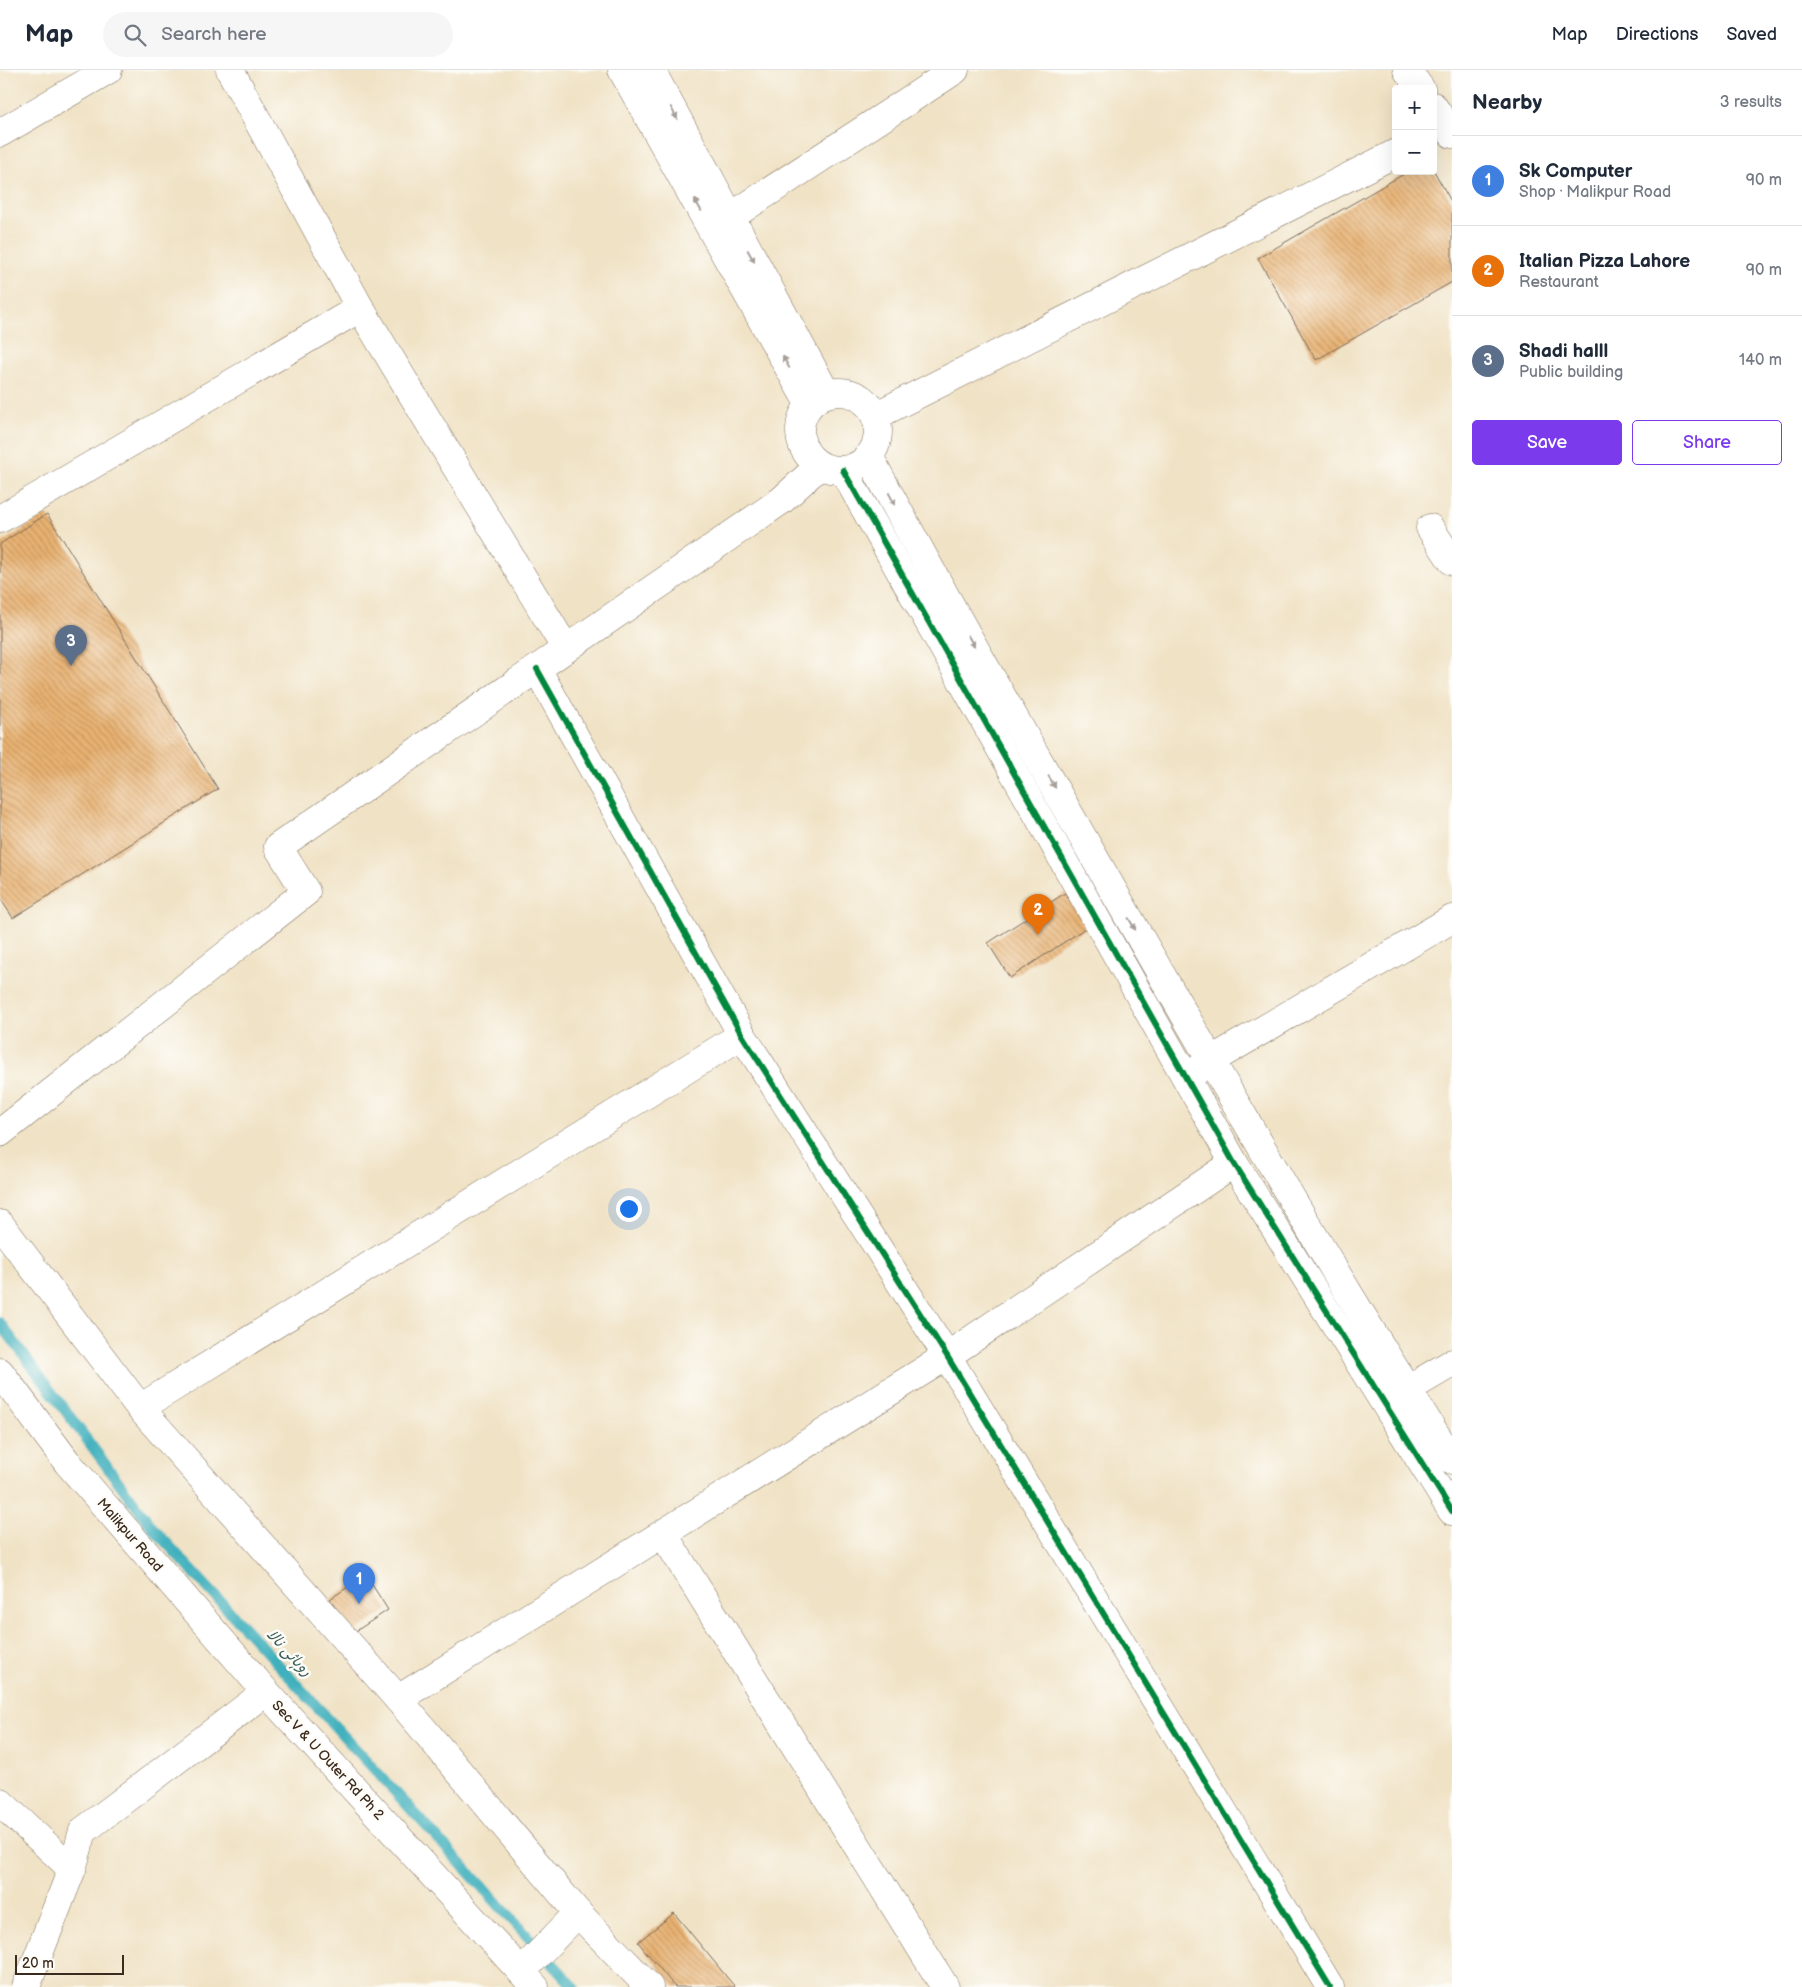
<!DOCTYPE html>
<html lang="en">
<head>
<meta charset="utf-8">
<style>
  :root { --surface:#fff; --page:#f6f6f7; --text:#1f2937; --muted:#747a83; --line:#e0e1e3; --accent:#7c3aed }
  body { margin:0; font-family:"Balsamiq Sans","Playpen Sans Arabic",sans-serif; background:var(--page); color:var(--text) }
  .controls { position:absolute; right:15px; top:15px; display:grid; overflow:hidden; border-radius:5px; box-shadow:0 5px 20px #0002 }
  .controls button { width:45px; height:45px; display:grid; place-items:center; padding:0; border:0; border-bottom:1px solid var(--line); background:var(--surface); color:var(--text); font:25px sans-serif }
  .scale { position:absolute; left:15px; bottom:12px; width:109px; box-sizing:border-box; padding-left:5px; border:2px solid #3b2a1e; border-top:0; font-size:14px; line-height:18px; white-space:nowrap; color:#3b2a1e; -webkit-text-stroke:4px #fdfcf7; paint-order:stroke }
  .you { position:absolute; left:628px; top:1138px; width:18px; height:18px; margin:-12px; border:4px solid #fff; border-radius:50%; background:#1a73e8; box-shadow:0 0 0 8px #1a73e833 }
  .badge { display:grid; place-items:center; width:32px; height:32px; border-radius:50%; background:var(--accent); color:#fff; font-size:16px; font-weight:700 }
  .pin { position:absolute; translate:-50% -41px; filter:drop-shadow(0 1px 2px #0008) }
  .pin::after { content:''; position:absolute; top:26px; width:18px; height:15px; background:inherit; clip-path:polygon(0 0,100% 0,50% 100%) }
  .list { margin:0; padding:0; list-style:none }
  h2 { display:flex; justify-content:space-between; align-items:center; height:65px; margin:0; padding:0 20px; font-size:21px }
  h2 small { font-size:16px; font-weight:400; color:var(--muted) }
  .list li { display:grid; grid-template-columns:32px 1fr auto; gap:15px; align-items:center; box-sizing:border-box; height:90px; padding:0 20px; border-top:1px solid var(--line) }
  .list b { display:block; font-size:19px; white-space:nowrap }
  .list p { margin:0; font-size:16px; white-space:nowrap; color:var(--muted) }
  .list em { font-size:16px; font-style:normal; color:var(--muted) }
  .actions { display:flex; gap:10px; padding:15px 20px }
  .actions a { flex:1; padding:11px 0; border:1px solid var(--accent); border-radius:5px; text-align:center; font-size:18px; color:var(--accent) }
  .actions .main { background:var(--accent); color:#fff }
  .icon { flex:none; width:28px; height:28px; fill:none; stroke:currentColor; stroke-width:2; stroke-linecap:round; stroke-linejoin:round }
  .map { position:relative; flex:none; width:1452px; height:1917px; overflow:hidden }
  header { display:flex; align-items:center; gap:30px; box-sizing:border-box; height:70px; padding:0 25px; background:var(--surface); border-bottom:1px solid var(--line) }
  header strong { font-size:24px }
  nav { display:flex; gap:28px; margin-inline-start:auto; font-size:18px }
  .search { width:350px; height:45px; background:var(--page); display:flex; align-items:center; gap:12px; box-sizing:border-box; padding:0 18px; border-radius:28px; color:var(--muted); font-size:19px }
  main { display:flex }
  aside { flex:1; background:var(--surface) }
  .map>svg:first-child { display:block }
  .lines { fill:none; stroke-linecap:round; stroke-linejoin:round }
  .stream { stroke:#41b0bd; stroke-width:11 }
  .building { fill:url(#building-back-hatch) }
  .minor-casing { stroke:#7a6a58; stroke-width:29 }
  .tertiary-casing { stroke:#7a6a58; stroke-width:29 }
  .minor { stroke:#fff; stroke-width:28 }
  .tertiary { stroke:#fff; stroke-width:28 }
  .cycleway-casing { stroke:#fdfcf7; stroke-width:9 }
  .cycleway { stroke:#00873e; stroke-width:6 }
  .oneway { fill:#a79f9a }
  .labels { text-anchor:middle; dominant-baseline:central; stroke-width:5; stroke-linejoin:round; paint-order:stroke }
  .street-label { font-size:14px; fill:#3b2a1e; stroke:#fdfcf7 }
  .water-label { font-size:15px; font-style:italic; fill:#3d605e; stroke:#fdfcf7 }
</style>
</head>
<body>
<header>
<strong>Map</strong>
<div class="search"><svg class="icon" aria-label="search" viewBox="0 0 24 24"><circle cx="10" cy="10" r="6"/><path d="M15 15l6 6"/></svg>Search here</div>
<nav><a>Map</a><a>Directions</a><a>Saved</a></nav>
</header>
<main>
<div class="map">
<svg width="1452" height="1917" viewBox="0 0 1452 1917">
  <defs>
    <pattern id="building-back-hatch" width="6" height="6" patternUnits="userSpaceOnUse" patternTransform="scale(1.25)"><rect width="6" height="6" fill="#e9b272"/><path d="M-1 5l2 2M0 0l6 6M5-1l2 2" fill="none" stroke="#be915d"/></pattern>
  </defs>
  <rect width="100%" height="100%" fill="#fdfcf7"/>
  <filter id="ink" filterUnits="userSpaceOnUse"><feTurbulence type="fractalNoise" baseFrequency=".02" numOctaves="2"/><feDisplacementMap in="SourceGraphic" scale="10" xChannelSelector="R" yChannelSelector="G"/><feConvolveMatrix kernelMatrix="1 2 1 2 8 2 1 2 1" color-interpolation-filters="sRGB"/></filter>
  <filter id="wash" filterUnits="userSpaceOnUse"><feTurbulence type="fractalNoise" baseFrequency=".0096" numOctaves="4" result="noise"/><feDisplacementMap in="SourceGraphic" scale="20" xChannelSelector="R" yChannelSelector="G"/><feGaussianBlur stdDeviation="1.12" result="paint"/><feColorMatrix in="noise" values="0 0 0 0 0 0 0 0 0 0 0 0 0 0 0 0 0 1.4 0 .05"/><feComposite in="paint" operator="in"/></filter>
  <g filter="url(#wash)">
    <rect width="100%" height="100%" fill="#f0e2c5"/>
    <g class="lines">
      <polyline class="stream" points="0,1253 152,1457 574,1917"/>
    </g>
    <g id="blocks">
      <g class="building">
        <polygon points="1409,101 1434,101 1452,133 1452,212 1316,290 1258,188"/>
        <polygon points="47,444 218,719 13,848 0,828 0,474"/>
        <polygon points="1065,823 1087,857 1010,908 988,873"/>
        <polygon points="366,1505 388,1540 353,1563 330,1529"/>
        <polygon points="674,1843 735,1917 675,1917 638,1872"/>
      </g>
    </g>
  </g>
  <g filter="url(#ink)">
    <use href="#blocks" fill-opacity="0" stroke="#7a6a58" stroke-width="1"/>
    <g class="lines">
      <defs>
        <g id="minor">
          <polyline points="230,0 360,238 566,579"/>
          <polyline points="622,0 809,334"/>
          <polyline points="651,0 826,323"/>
          <polyline points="1407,0 1421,19"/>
          <polyline points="1433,36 1452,64"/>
          <polyline points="0,63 108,0"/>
          <polyline points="715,157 955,0"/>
          <circle cx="839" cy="361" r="39"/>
          <polyline points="875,346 1396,83"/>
          <path d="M869,386C945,529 1026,668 1106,808C1218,1004 1331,1200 1452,1390"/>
          <polyline points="843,400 1234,1093 1452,1441"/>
          <polyline points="0,449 360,238"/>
          <polyline points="1430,458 1452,491"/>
          <polyline points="537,599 742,965 947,1286 1330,1917"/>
          <polyline points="1196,1001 1210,991 1452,849"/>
          <polyline points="0,1063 306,822 278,777 782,430 819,396"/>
          <polyline points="0,1154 140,1338 398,1629 578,1843 649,1917"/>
          <polyline points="1391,1329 1452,1293"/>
          <polyline points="140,1338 742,965"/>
          <polyline points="664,1465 945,1917"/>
          <polyline points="398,1629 947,1286 1234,1093"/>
          <polyline points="0,1732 72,1799"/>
          <polyline points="522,1901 578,1843"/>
          <polyline points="26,1917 72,1799 83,1761 266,1622"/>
        </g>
        <polyline id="tertiary" points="0,1302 67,1392 266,1622 535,1917"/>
      </defs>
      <use href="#minor" class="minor-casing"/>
      <use href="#tertiary" class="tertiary-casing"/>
      <use href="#minor" class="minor"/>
      <use href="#tertiary" class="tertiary"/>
      <defs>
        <g id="cycleway">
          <polyline points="843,400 1234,1093 1452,1441"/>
          <polyline points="537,599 742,965 947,1286 1330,1917"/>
        </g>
      </defs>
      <use href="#cycleway" class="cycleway-casing"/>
      <use href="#cycleway" class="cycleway"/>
    </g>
    <defs><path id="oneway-solid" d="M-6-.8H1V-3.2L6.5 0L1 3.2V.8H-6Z" transform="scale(1.25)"/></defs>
    <g class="oneway">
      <use href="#oneway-solid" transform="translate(674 43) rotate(62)"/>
      <use href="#oneway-solid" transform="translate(698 135) rotate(-119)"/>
      <use href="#oneway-solid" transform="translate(751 186) rotate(61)"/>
      <use href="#oneway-solid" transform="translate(786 292) rotate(-119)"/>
      <use href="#oneway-solid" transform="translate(892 429) rotate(62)"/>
      <use href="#oneway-solid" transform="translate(971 571) rotate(60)"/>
      <use href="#oneway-solid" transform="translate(1052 712) rotate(60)"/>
      <use href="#oneway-solid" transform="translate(1132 854) rotate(60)"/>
    </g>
  </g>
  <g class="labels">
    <g class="street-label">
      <text transform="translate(130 1465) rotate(49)">Malikpur Road</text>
      <text transform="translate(328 1690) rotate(47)">Sec V &amp; U Outer Rd Ph 2</text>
    </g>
    <g class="water-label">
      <text transform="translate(289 1583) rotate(47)">روہائی نالا</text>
    </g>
  </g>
</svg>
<div class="controls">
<button>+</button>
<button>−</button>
</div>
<div class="scale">20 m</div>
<div class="you"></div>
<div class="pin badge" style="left:359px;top:1534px;background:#3f7fe0">1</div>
<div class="pin badge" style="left:1038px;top:865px;background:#e8710a">2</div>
<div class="pin badge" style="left:71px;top:596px;background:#5c6f8a">3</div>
</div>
<aside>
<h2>Nearby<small>3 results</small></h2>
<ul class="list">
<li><span class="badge" style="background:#3f7fe0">1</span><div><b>Sk Computer</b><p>Shop · Malikpur Road</p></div><em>90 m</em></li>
<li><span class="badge" style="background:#e8710a">2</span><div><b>Italian Pizza Lahore</b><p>Restaurant</p></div><em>90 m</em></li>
<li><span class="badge" style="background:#5c6f8a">3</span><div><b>Shadi halll</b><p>Public building</p></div><em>140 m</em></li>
</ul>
<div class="actions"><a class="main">Save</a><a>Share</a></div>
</aside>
</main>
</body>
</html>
